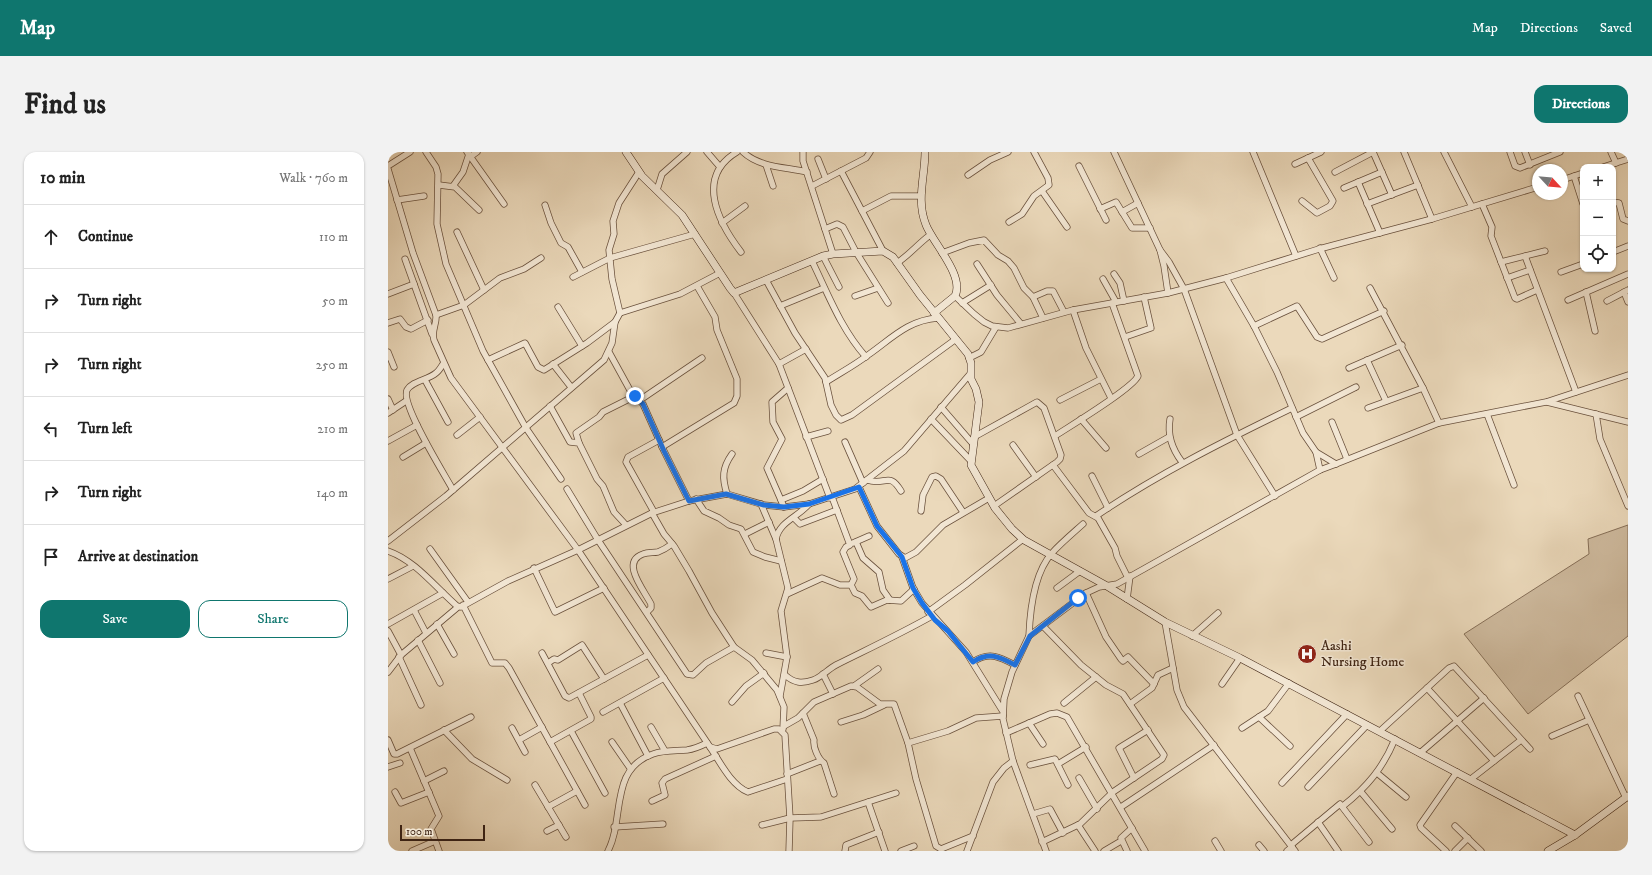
<!DOCTYPE html>
<html lang="en">
<head>
<meta charset="utf-8">
<style>
  :root { --surface:#fff; --page:#f2f2f2; --text:#222; --muted:#767676; --line:#e0e0e0; --accent:#0f766e }
  body { margin:0; font-family:"IM FELL DW Pica",serif; background:var(--page); color:var(--text) }
  .controls { position:absolute; right:12px; top:12px; display:grid; overflow:hidden; border-radius:8px; box-shadow:0 1px 3px #0004 }
  .controls button { width:36px; height:36px; display:grid; place-items:center; padding:0; border:0; border-bottom:1px solid var(--line); background:var(--surface); color:var(--text); font:20px sans-serif }
  .compass { position:absolute; left:1144px; top:12px; width:36px; height:36px; border-radius:50%; background:var(--surface); box-shadow:0 1px 3px #0004; rotate:116deg }
  .scale { position:absolute; left:12px; bottom:10px; width:85px; box-sizing:border-box; padding-left:4px; border:2px solid #3f2413; border-top:0; font-size:11px; line-height:14px; white-space:nowrap; color:#3f2413; -webkit-text-stroke:3px #f2e6d3; paint-order:stroke }
  .stop { position:absolute; width:12px; height:12px; margin:-9px; border:3px solid #1a73e8; border-radius:50%; background:#fff }
  .stop.end { background:#1a73e8; border-color:#fff; box-shadow:0 1px 4px #0008 }
  .list { margin:0; padding:0; list-style:none }
  h2 { display:flex; justify-content:space-between; align-items:center; height:52px; margin:0; padding:0 16px; font-size:17px }
  h2 small { font-size:13px; font-weight:400; color:var(--muted) }
  .list li { display:grid; grid-template-columns:26px 1fr auto; gap:12px; align-items:center; box-sizing:border-box; height:64px; padding:0 16px; border-top:1px solid var(--line) }
  .list b { display:block; font-size:15px; white-space:nowrap }
  .list em { font-size:13px; font-style:normal; color:var(--muted) }
  .actions { display:flex; gap:8px; padding:12px 16px }
  .actions a { flex:1; padding:9px 0; border:1px solid var(--accent); border-radius:12px; text-align:center; font-size:14px; color:var(--accent) }
  .actions .main { background:var(--accent); color:#fff }
  .icon { flex:none; width:22px; height:22px; fill:none; stroke:currentColor; stroke-width:2; stroke-linecap:round; stroke-linejoin:round }
  .map { position:relative; flex:none; width:1240px; height:699px; overflow:hidden; border-radius:12px }
  header { display:flex; align-items:center; gap:24px; box-sizing:border-box; height:56px; padding:0 20px; background:var(--accent); color:#fff }
  header strong { font-size:19px }
  nav { display:flex; gap:22px; margin-inline-start:auto; font-size:14px }
  .intro { display:flex; align-items:center; justify-content:space-between; box-sizing:border-box; height:96px; padding:0 24px }
  h1 { margin:0; font-size:28px }
  .button { padding:10px 18px; border-radius:12px; background:var(--accent); color:#fff; font-size:14px; font-weight:700 }
  main { display:flex; gap:24px; padding:0 24px }
  aside { flex:1; background:var(--surface); border-radius:12px; box-shadow:0 1px 3px #0004 }
  .map>svg:first-child { display:block }
  .pitch { fill:#ceba9e; stroke:#866f58 }
  .lines { fill:none; stroke-linecap:round; stroke-linejoin:round }
  .street-casing { stroke:#6a513d; stroke-width:7 }
  .secondary-casing { stroke:#3f2413; stroke-width:8 }
  .street { stroke:#f2e6d3; stroke-width:5.5 }
  .secondary { stroke:#f2e6d3; stroke-width:7 }
  .route { stroke:#1a73e8; stroke-width:5 }
  .labels { text-anchor:middle; dominant-baseline:central; stroke-width:3; stroke-linejoin:round; paint-order:stroke }
  .poi-label { font-size:14px; fill:#3f2413; stroke:#f2e6d3; text-anchor:start }
</style>
</head>
<body>
<header>
<strong>Map</strong>
<nav><a>Map</a><a>Directions</a><a>Saved</a></nav>
</header>
<div class="intro"><h1>Find us</h1><a class="button">Directions</a></div>
<main>
<aside>
<h2>10 min<small>Walk · 760 m</small></h2>
<ul class="list">
<li><svg class="icon" aria-label="ahead" viewBox="0 0 24 24"><path d="M12 20V5M6 11l6-6 6 6"/></svg><div><b>Continue</b></div><em>110 m</em></li>
<li><svg class="icon" aria-label="right" viewBox="0 0 24 24"><path d="M7 20v-9h11M14 6l5 5-5 5"/></svg><div><b>Turn right</b></div><em>50 m</em></li>
<li><svg class="icon" aria-label="right" viewBox="0 0 24 24"><path d="M7 20v-9h11M14 6l5 5-5 5"/></svg><div><b>Turn right</b></div><em>250 m</em></li>
<li><svg class="icon" aria-label="left" viewBox="0 0 24 24"><path d="M17 20v-9H6M10 6l-5 5 5 5"/></svg><div><b>Turn left</b></div><em>210 m</em></li>
<li><svg class="icon" aria-label="right" viewBox="0 0 24 24"><path d="M7 20v-9h11M14 6l5 5-5 5"/></svg><div><b>Turn right</b></div><em>140 m</em></li>
<li><svg class="icon" aria-label="arrive" viewBox="0 0 24 24"><path d="M6 21V4h12l-3 4 3 4H6"/></svg><div><b>Arrive at destination</b></div></li>
</ul>
<div class="actions"><a class="main">Save</a><a>Share</a></div>
</aside>
<div class="map">
<svg width="1240" height="699" viewBox="0 0 1240 699">
  <rect width="100%" height="100%" fill="#ebd9bb"/>
  <filter id="stains"><feTurbulence type="fractalNoise" baseFrequency=".005" numOctaves="4"/><feColorMatrix values="0 0 0 0 .2 0 0 0 0 .09 0 0 0 0 .02 0 0 0 .5 -.17"/></filter>
  <radialGradient id="worn" r=".72"><stop offset=".6" stop-color="#630" stop-opacity="0"/><stop offset="1" stop-color="#630" stop-opacity=".3"/></radialGradient>
  <polygon class="pitch" points="1240,373 1240,484 1140,562 1076,482 1201,402 1200,387"/>
  <g class="lines">
    <defs>
      <g id="street">
        <polyline points="38,0 48,15 50,22 49,72 58,112 95,199 138,276 173,327"/>
        <polyline points="79,0 116,52"/>
        <polyline points="319,0 332,15"/>
        <path d="M349,0C307,25 330,70 353,100"/>
        <path d="M355,0C372,16 398,15 419,20"/>
        <polyline points="415,0 415,9 445,102"/>
        <polyline points="726,0 772,98 776,114 780,141"/>
        <polyline points="865,0 908,104"/>
        <polyline points="985,0 1004,43"/>
        <polyline points="1016,0 1044,67"/>
        <polyline points="1056,0 1084,55"/>
        <polyline points="1122,0 1127,14 1132,16 1172,0"/>
        <polyline points="1137,0 1142,13"/>
        <polyline points="1223,0 1228,11"/>
        <polyline points="82,5 89,0"/>
        <polyline points="430,7 438,27"/>
        <polyline points="907,12 933,0"/>
        <polyline points="378,13 385,34"/>
        <polyline points="0,14 22,0"/>
        <polyline points="691,14 718,68"/>
        <polyline points="1215,15 1240,7"/>
        <path d="M0,17L25,101L48,163C49,172 43,179 46,188L63,226L190,398L318,589L322,595L329,597L386,577H391L397,583L402,666L401,699"/>
        <polyline points="453,19 495,99"/>
        <polyline points="947,20 985,0"/>
        <polyline points="580,23 602,8 620,0"/>
        <polyline points="1186,24 1195,52"/>
        <polyline points="1174,28 1195,21"/>
        <polyline points="970,30 992,81"/>
        <polyline points="51,33 67,35 91,58"/>
        <polyline points="65,34 75,20 81,2"/>
        <polyline points="424,34 478,6 482,0"/>
        <polyline points="956,36 994,20"/>
        <polyline points="269,38 274,22 299,0"/>
        <polyline points="654,39 679,75"/>
        <polyline points="9,48 36,44"/>
        <polyline points="914,49 929,61 942,54 945,49 920,6"/>
        <polyline points="1225,50 1231,51 1235,67 1240,69"/>
        <polyline points="979,52 1030,33"/>
        <polyline points="1094,52 1104,75 1103,84 1127,146 1129,147 1149,138"/>
        <polyline points="157,53 163,71 173,91 180,95 194,120"/>
        <polyline points="712,57 728,50 744,76 762,76"/>
        <polyline points="474,59 503,44 533,44"/>
        <polyline points="734,60 750,51"/>
        <polyline points="621,70 634,62 646,44 661,33 660,26 646,0"/>
        <polyline points="334,71 357,54"/>
        <polyline points="437,77 449,72 455,75 468,100 500,151"/>
        <polyline points="69,80 96,138"/>
        <polyline points="932,96 946,126"/>
        <polyline points="772,98 781,110 796,137 849,283 887,344"/>
        <polyline points="1225,100 1240,94"/>
        <polyline points="554,101 581,91 596,88 610,103 620,109 626,116 636,136 645,145 655,166"/>
        <polyline points="435,104 451,135"/>
        <polyline points="1137,104 1188,240"/>
        <polyline points="17,107 44,182"/>
        <path d="M424,109C440,142 453,177 478,205"/>
        <polyline points="1113,110 1157,99"/>
        <path d="M509,111C521,103 530,92 542,83"/>
        <polyline points="589,112 609,143 633,172"/>
        <polyline points="1173,120 1195,112"/>
        <polyline points="726,122 732,131 736,149"/>
        <polyline points="185,125 222,106 307,82"/>
        <polyline points="838,126 866,174 889,220 915,281 928,300 932,318"/>
        <polyline points="1119,126 1142,118"/>
        <polyline points="715,127 728,150"/>
        <polyline points="378,128 407,181 437,226 443,253 448,263 453,268 464,263 568,187"/>
        <polyline points="982,136 1035,236 1051,271"/>
        <polyline points="1198,140 1207,179"/>
        <polyline points="1236,140 1240,150"/>
        <polyline points="346,141 391,212 442,346"/>
        <polyline points="0,142 26,132"/>
        <polyline points="467,144 490,136"/>
        <polyline points="567,144 586,162 596,170 604,174 620,176 685,158 780,141 838,126 931,97 1044,67 1150,35"/>
        <polyline points="645,145 659,139 665,139 676,160"/>
        <polyline points="1180,148 1240,122"/>
        <polyline points="1219,149 1240,138"/>
        <polyline points="574,151 603,133"/>
        <polyline points="392,154 436,136"/>
        <polyline points="170,155 194,194"/>
        <polyline points="685,158 698,196 723,246"/>
        <polyline points="232,161 224,127 221,98 226,82 225,69 231,51 251,20"/>
        <polyline points="48,163 76,153 112,126 136,117 153,106"/>
        <polyline points="0,171 12,167 18,175 23,177 40,168"/>
        <polyline points="866,174 909,154 929,185 934,187 996,159"/>
        <polyline points="737,185 763,176 756,145"/>
        <polyline points="0,200 6,215"/>
        <polyline points="221,200 243,240 255,252 276,299 301,349"/>
        <polyline points="581,206 593,200 608,175"/>
        <polyline points="100,208 137,191 150,215 156,218 199,191 227,170"/>
        <polyline points="979,208 998,249"/>
        <path d="M55,212C53,215 51,219 48,221C40,228 24,229 19,238C12,252 57,323 65,338"/>
        <polyline points="165,212 183,235"/>
        <polyline points="391,212 418,197"/>
        <polyline points="961,216 1014,193"/>
        <polyline points="37,228 60,270"/>
        <path d="M438,230C452,221 467,213 480,203C503,187 520,168 550,166"/>
        <polyline points="0,247 5,258"/>
        <polyline points="252,248 314,206"/>
        <polyline points="672,248 713,227"/>
        <polyline points="1159,250 1240,270"/>
        <polyline points="162,254 182,290 191,291 209,327 215,334 226,360 238,373"/>
        <polyline points="553,255 585,292"/>
        <polyline points="980,256 1035,236"/>
        <polyline points="0,261 18,249"/>
        <polyline points="1099,262 1126,333"/>
        <polyline points="1208,262 1212,287 1240,354"/>
        <polyline points="908,265 968,235"/>
        <polyline points="543,267 583,309"/>
        <polyline points="693,267 718,296"/>
        <path d="M782,267C779,284 784,297 794,310"/>
        <polyline points="944,270 959,307"/>
        <polyline points="69,283 92,265"/>
        <path d="M667,284C682,274 744,237 750,224L724,151"/>
        <polyline points="418,285 440,279"/>
        <polyline points="586,285 649,250 656,256 673,303 672,307 669,310 606,354"/>
        <polyline points="0,289 29,273"/>
        <polyline points="457,290 475,331"/>
        <polyline points="191,291 188,281 211,265 215,260 247,244"/>
        <polyline points="625,293 648,325"/>
        <polyline points="274,295 346,251 349,244 349,227 329,178 327,165 309,134"/>
        <polyline points="928,300 948,312"/>
        <polyline points="751,302 781,285"/>
        <polyline points="15,305 38,291"/>
        <polyline points="665,313 701,361 710,366 727,396 729,404 740,426"/>
        <polyline points="704,324 720,356"/>
        <path d="M479,328C498,334 501,319 513,339"/>
        <polyline points="471,335 489,374 511,402 517,406 528,400 555,373 601,346"/>
        <polyline points="179,337 210,388 299,522 305,523 318,511 346,495"/>
        <path d="M339,342C334,326 334,316 344,302"/>
        <polyline points="444,345 462,393 458,395 455,400 466,427 463,433"/>
        <polyline points="308,347 316,359 331,366 341,373 353,377 365,400 377,405 393,409"/>
        <polyline points="393,348 415,339 435,327"/>
        <polyline points="373,352 388,387"/>
        <polyline points="396,355 379,316 394,287 385,270 384,250 400,236"/>
        <polyline points="533,359 535,343 544,325 548,324 553,327 575,360"/>
        <polyline points="266,360 238,310 240,305 271,288"/>
        <polyline points="264,361 276,382 286,394 301,419 324,461 346,495 364,508 389,538 396,555 395,577"/>
        <path d="M708,364C770,322 836,289 904,256"/>
        <polyline points="406,366 412,372 449,358"/>
        <polyline points="357,382 381,370"/>
        <polyline points="0,389 58,344 216,208 224,191 227,170 232,161 292,142 332,121"/>
        <polyline points="468,390 475,406 491,420 495,438 502,448"/>
        <polyline points="465,391 481,384"/>
        <polyline points="42,397 80,450"/>
        <path d="M0,399C27,408 48,436 69,454L73,455L120,429L190,398L264,361L301,349L339,342L376,353L396,355L421,352L467,337L516,299L582,222"/>
        <polyline points="514,405 525,436 534,451 578,500 614,558"/>
        <polyline points="146,416 167,460 216,436"/>
        <polyline points="0,427 25,414"/>
        <polyline points="669,436 692,419"/>
        <polyline points="698,441 718,485 733,507 735,509 740,505 766,532"/>
        <polyline points="399,442 434,426 452,433 463,433 467,441 474,444 483,455 499,448 513,449 526,437"/>
        <polyline points="739,447 742,424"/>
        <polyline points="75,453 104,511 117,511 121,516 197,653"/>
        <polyline points="26,458 38,481"/>
        <path d="M259,460L263,456V452C256,438 232,410 255,402C260,400 265,401 270,400C275,398 280,395 284,392"/>
        <polyline points="540,460 577,433 635,387"/>
        <polyline points="777,470 789,538 796,555 907,699"/>
        <polyline points="0,472 55,441"/>
        <polyline points="49,472 66,502"/>
        <polyline points="0,479 13,503"/>
        <path d="M641,484C642,458 646,421 664,401C673,391 685,381 695,372"/>
        <polyline points="804,484 830,461"/>
        <polyline points="30,488 52,531"/>
        <polyline points="154,501 177,544 181,546 260,503"/>
        <polyline points="378,501 399,505"/>
        <polyline points="11,505 33,553"/>
        <path d="M585,510C601,499 612,505 627,513"/>
        <polyline points="160,511 166,507 170,508 194,493 216,527"/>
        <polyline points="0,520 13,503 70,455"/>
        <polyline points="435,522 445,542"/>
        <path d="M397,523C406,531 414,532 425,528C434,525 440,517 448,513C480,497 512,482 544,464"/>
        <polyline points="834,532 852,506"/>
        <polyline points="466,534 490,517"/>
        <polyline points="1039,536 1106,609"/>
        <path d="M392,544L399,505L393,459L400,436L388,387C391,370 410,365 421,352"/>
        <polyline points="1190,544 1238,646"/>
        <polyline points="344,550 358,534 376,521"/>
        <polyline points="232,551 260,604"/>
        <polyline points="676,551 708,525"/>
        <polyline points="742,552 764,536 770,523 785,516"/>
        <polyline points="215,560 276,526"/>
        <path d="M415,561L426,588C425,595 430,607 436,611L446,642"/>
        <polyline points="871,565 902,594"/>
        <polyline points="453,570 475,563 496,553"/>
        <polyline points="641,571 655,592"/>
        <polyline points="396,574 410,566 426,550 463,534 469,535 492,552 506,552 520,591 528,627 548,694 553,697 585,684"/>
        <polyline points="263,575 277,599"/>
        <polyline points="124,576 137,600"/>
        <polyline points="854,576 880,559 901,531"/>
        <polyline points="56,578 84,607 119,628"/>
        <polyline points="183,579 217,641"/>
        <polyline points="992,579 1061,516 1066,514 1142,597"/>
        <polyline points="618,581 662,562 669,561 679,565 757,699"/>
        <polyline points="1164,584 1201,568"/>
        <polyline points="0,588 6,602 9,602 83,565"/>
        <polyline points="131,588 154,575"/>
        <polyline points="162,590 203,567 203,565 191,541"/>
        <polyline points="224,590 242,616"/>
        <polyline points="520,591 560,579 588,566 615,564"/>
        <path d="M322,595C332,610 343,633 360,640L399,627"/>
        <polyline points="22,596 51,664 43,677 51,699"/>
        <polyline points="1032,601 1096,546"/>
        <polyline points="670,612 698,595"/>
        <polyline points="642,613 667,607 680,633"/>
        <polyline points="0,615 12,611"/>
        <polyline points="989,621 1018,645"/>
        <polyline points="399,622 432,609"/>
        <polyline points="691,626 709,657"/>
        <polyline points="746,626 731,596 760,578"/>
        <polyline points="1083,627 1133,588"/>
        <polyline points="36,629 56,619"/>
        <polyline points="894,631 959,562"/>
        <polyline points="147,633 178,685"/>
        <polyline points="920,635 979,573"/>
        <polyline points="7,640 13,651 41,640"/>
        <polyline points="973,640 1004,677"/>
        <polyline points="264,649 277,643 274,631 277,627 328,604"/>
        <polyline points="480,650 497,699"/>
        <path d="M955,654C979,635 995,616 1007,587"/>
        <polyline points="160,655 189,639"/>
        <polyline points="733,655 826,593"/>
        <polyline points="645,662 662,657 675,681"/>
        <polyline points="930,670 950,699"/>
        <polyline points="374,673 402,666 433,665 508,641"/>
        <polyline points="690,673 707,699"/>
        <polyline points="1067,674 1093,699"/>
        <polyline points="226,675 275,672"/>
        <polyline points="159,679 171,673"/>
        <polyline points="827,689 833,699"/>
        <polyline points="654,690 692,672 725,640 774,607 776,603 735,542 718,533 693,513 655,474"/>
        <polyline points="871,693 876,699"/>
        <polyline points="903,693 952,652 981,690"/>
        <polyline points="24,699 47,689"/>
        <path d="M220,699C237,666 221,617 265,602C276,598 288,599 299,598C306,597 313,594 319,591"/>
        <polyline points="457,699 458,693 491,680"/>
        <polyline points="513,699 526,694"/>
        <polyline points="579,699 605,630 616,616 625,609"/>
        <polyline points="658,699 625,609 615,567 616,547 624,520 641,484 698,441 711,435 729,432 932,318 948,312 1051,271 1158,250 1240,223"/>
        <polyline points="716,699 733,689"/>
        <polyline points="739,699 733,686 744,676"/>
        <polyline points="899,699 904,695"/>
        <polyline points="1058,699 1033,676 1032,673 1069,620"/>
        <polyline points="1067,699 1080,686"/>
      </g>
      <g id="secondary">
        <polyline points="238,0 254,24 294,63 342,136 346,141 435,104 445,102 495,99 505,105 532,143 580,202 583,211 583,227 588,237 591,250 583,313 607,356 624,377 636,388 719,434 777,470 852,506 1187,683"/>
        <path d="M537,0C537,25 528,48 538,73C545,91 577,124 567,144L546,161"/>
        <polyline points="1160,699 1187,683 1240,644"/>
      </g>
    </defs>
    <use href="#street" class="street-casing"/>
    <use href="#secondary" class="secondary-casing"/>
    <use href="#street" class="street"/>
    <use href="#secondary" class="secondary"/>
  </g>
  <g class="lines">
    <path class="route" d="M247,244L255,252L276,299L301,349L338,342L376,353L396,355L421,352L471,335L489,374L514,405L525,436L534,451L547,468L560,479L585,510C601,499 612,505 627,513L642,484L690,446"/>
  </g>
  <defs>
    <symbol id="hospital-disc" viewBox="-11 -11 22 22"><circle r="9.5" fill="#8f2418" stroke="#f2e6d3"/><path d="M-5-5h3v3.5h4V-5h3V5h-3V1.5h-4V5h-3Z" fill="#fff"/></symbol>
  </defs>
  <g fill-rule="evenodd">
    <use href="#hospital-disc" x="908" y="491" width="22" height="22"/>
  </g>
  <g class="labels">
    <g class="poi-label">
      <text x="933" y="494">Aashi<tspan x="933" dy="16">Nursing Home</tspan></text>
    </g>
  </g>
  <rect width="100%" height="100%" filter="url(#stains)"/>
  <rect width="100%" height="100%" fill="url(#worn)"/>
</svg>
<div class="controls">
<button>+</button>
<button>−</button>
<button><svg class="icon" aria-label="locate" viewBox="0 0 24 24"><circle cx="12" cy="12" r="6"/><path d="M12 2v4M12 18v4M2 12h4M18 12h4"/></svg></button>
</div>
<svg class="compass" viewBox="-18 -18 36 36"><path d="M0-13l5 13h-10z" fill="#e53935"/><path d="M0 13l5-13h-10z" fill="#767676"/></svg>
<div class="scale">100 m</div>
<div class="stop" style="left:690px;top:446px"></div>
<div class="stop end" style="left:247px;top:244px"></div>
</div>
</main>
</body>
</html>
